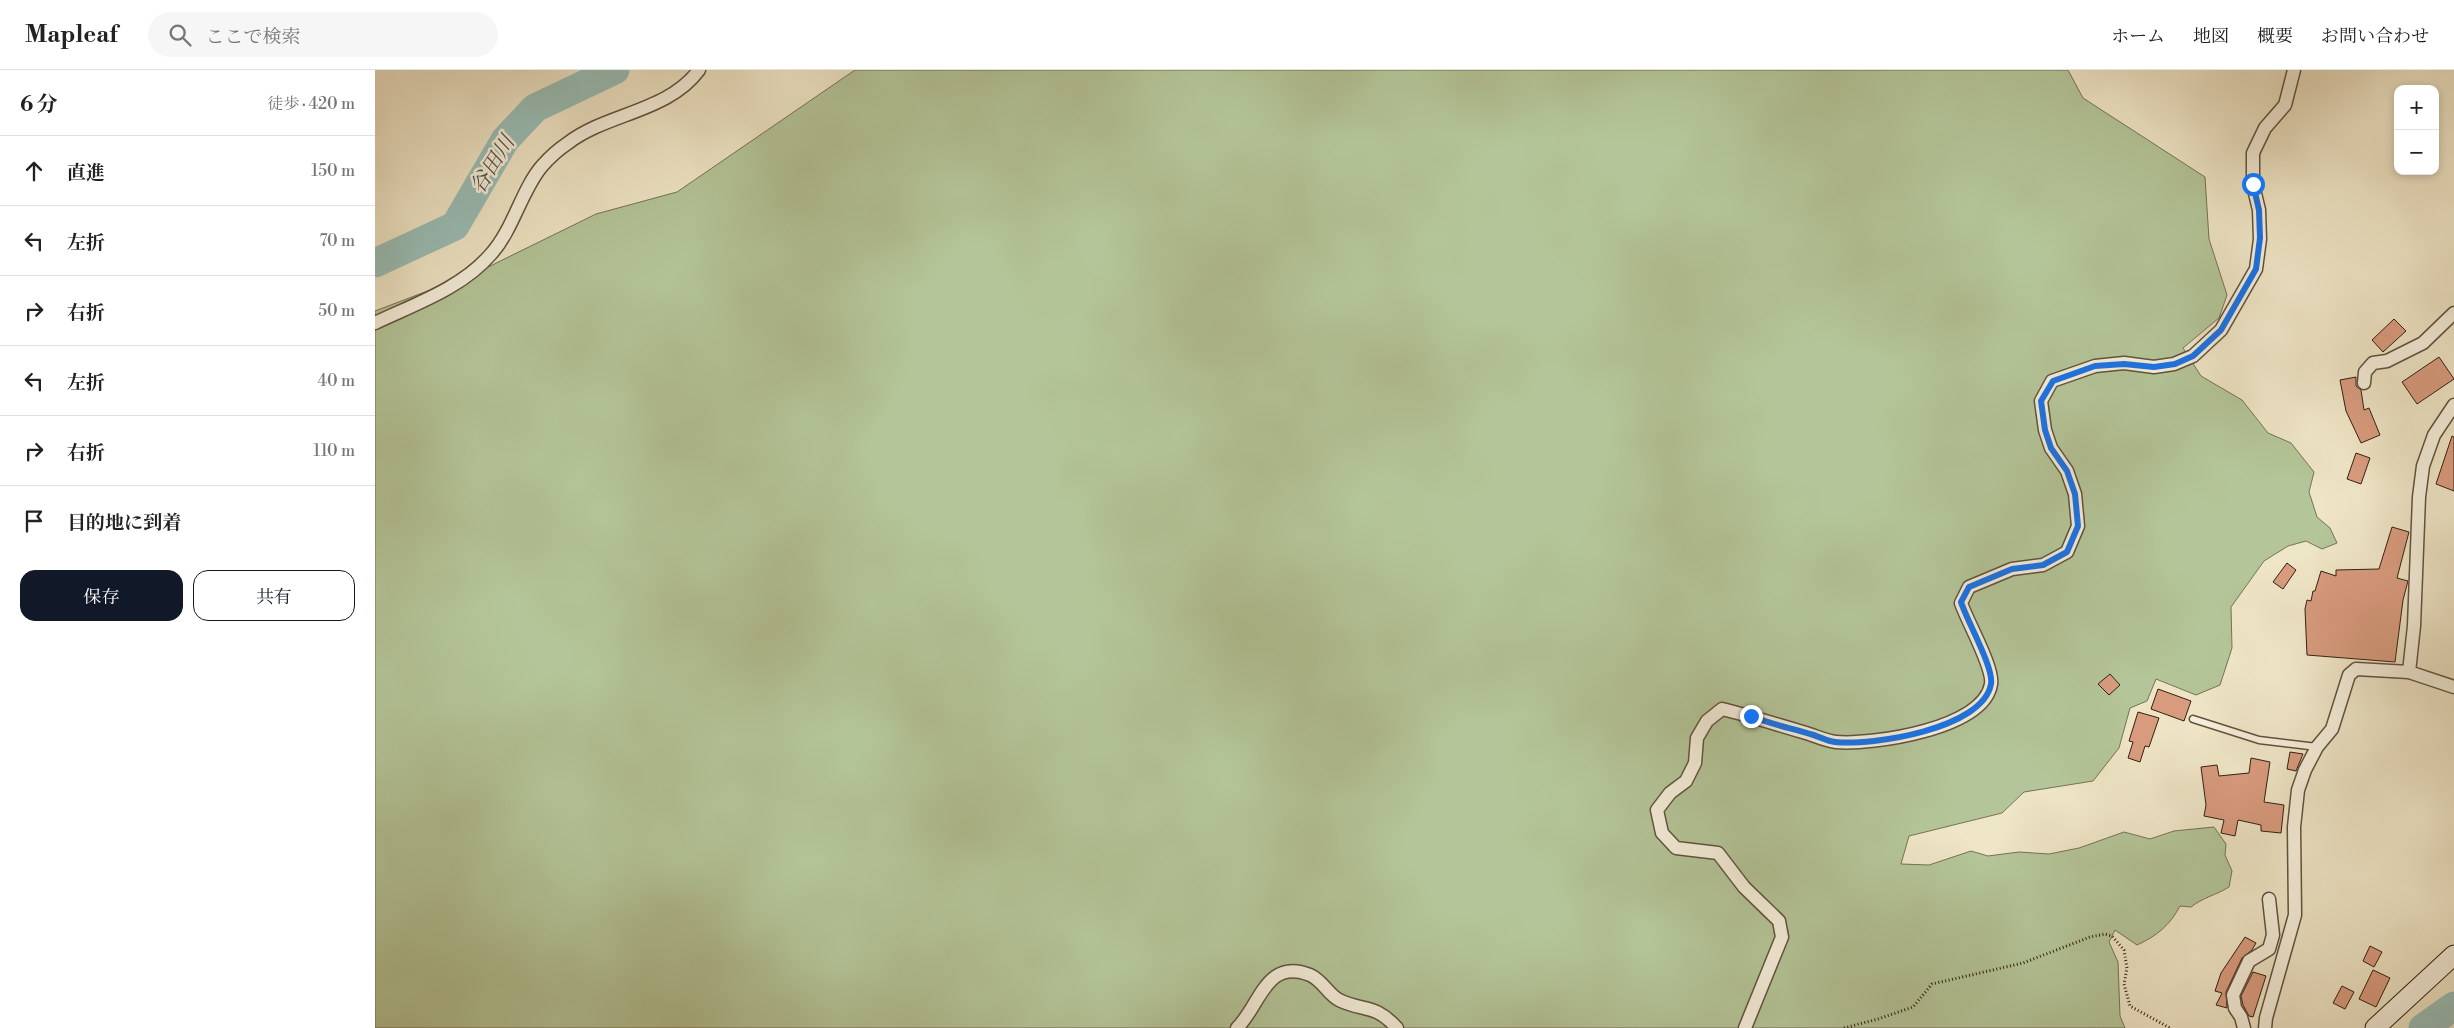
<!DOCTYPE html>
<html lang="ja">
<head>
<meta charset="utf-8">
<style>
  :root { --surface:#fff; --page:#f6f6f6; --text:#222; --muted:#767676; --line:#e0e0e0; --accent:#111827 }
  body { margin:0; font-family:"Libre Bodoni","Noto Serif JP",serif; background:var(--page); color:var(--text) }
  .controls { position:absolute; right:15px; top:15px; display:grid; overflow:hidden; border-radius:10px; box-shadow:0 2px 8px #0003 }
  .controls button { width:45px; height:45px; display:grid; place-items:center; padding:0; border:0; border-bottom:1px solid var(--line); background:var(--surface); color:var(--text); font:25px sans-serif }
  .stop { position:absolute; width:15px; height:15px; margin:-11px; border:4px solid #1a73e8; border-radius:50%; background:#fff }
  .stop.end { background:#1a73e8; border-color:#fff; box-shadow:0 1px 5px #0008 }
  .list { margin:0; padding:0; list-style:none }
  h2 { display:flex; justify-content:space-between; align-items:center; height:65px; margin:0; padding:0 20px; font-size:21px }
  h2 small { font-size:16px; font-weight:400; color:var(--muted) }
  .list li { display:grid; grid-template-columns:32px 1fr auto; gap:15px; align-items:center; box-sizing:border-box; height:70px; padding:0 20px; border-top:1px solid var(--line) }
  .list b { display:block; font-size:19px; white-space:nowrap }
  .list em { font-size:16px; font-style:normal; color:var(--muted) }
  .actions { display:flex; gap:10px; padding:15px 20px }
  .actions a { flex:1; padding:11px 0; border:1px solid var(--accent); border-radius:15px; text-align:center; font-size:18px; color:var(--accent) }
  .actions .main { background:var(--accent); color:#fff }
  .icon { flex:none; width:28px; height:28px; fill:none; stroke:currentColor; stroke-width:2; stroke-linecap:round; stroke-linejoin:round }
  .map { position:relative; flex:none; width:2079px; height:958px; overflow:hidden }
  header { display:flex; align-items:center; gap:30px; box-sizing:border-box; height:70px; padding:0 25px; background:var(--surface); border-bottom:1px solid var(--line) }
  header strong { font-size:24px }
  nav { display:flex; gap:28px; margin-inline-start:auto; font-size:18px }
  .search { width:350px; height:45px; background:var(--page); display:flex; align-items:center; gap:12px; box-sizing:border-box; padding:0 18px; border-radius:28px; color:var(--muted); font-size:19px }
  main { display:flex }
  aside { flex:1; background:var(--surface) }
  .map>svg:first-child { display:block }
  .green { fill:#b4c699; stroke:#747356 }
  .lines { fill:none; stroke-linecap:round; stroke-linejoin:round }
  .river { stroke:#9abfb8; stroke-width:29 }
  .building { fill:#d99c7f; stroke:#332012 }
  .service-casing { stroke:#62523f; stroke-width:9 }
  .minor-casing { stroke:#62523f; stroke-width:15 }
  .secondary-casing { stroke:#332012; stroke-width:21 }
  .path { stroke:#332012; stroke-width:3; stroke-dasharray:1 2.5; stroke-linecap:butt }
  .service { stroke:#f5efdb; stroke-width:6 }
  .minor { stroke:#f5efdb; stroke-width:12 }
  .secondary { stroke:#f5efdb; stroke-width:19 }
  .route { stroke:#1a73e8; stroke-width:6 }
  .labels { text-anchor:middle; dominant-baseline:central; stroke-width:5; stroke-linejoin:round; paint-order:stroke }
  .water-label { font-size:21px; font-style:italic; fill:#525044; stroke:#f5efdb }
</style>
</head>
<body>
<header>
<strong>Mapleaf</strong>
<div class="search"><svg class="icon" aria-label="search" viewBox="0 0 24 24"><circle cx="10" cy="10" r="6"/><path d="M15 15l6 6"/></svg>ここで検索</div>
<nav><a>ホーム</a><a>地図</a><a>概要</a><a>お問い合わせ</a></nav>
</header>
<main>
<aside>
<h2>6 分<small>徒歩 · 420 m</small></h2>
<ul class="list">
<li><svg class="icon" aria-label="ahead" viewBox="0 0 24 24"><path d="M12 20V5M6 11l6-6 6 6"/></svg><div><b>直進</b></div><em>150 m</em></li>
<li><svg class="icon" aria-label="left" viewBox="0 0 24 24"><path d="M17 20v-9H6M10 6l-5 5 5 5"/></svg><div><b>左折</b></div><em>70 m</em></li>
<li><svg class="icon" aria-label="right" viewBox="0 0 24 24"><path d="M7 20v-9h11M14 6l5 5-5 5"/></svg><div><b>右折</b></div><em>50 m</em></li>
<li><svg class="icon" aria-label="left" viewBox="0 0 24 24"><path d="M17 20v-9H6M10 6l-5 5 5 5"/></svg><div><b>左折</b></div><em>40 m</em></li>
<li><svg class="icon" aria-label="right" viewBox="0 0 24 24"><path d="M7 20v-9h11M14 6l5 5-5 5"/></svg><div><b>右折</b></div><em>110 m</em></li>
<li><svg class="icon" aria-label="arrive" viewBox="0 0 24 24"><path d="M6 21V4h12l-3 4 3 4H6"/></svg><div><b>目的地に到着</b></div></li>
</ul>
<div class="actions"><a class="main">保存</a><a>共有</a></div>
</aside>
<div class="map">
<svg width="2079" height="958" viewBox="0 0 2079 958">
  <rect width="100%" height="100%" fill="#efe6c7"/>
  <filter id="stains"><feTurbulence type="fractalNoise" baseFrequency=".004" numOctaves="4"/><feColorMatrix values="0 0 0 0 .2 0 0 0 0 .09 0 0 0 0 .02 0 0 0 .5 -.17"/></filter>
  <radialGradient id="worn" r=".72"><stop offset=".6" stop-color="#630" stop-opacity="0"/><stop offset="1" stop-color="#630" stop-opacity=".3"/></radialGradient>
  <path class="green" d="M480,0H1693L1708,28L1830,107L1834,169L1852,225L1844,248L1808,278L1826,306L1867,330L1893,363L1916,373L1939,402L1934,422L1942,447L1955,458L1962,473L1947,479L1931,471L1913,476L1889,491L1856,537L1857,578L1845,615L1821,625L1781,609L1772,631L1755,638L1744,678L1718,711L1649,722L1627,743L1534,766L1526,794L1554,795L1596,781L1613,786L1644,782L1674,784L1704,778L1749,762L1775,769L1799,761L1839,757L1851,774L1850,785L1857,801L1854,817C1841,825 1827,828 1816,837L1805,836C1795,855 1782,866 1762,875L1740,860L1734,872L1743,892L1745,946L1750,958H0V241L105,201L221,144L302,122Z"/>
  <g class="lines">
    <g class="river">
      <polyline points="0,193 80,156 130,70 160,38 240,0"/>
      <polyline points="2048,958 2079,936"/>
    </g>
  </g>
  <g class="building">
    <polygon points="2019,249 2031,261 2008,282 1997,270"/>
    <polygon points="2064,287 2079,309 2042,334 2027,312"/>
    <polygon points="1981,307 1981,316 1986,320 1989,340 1994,338 2005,365 1986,373 1971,341 1965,310"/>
    <polygon points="2077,366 2079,367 2079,421 2061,414"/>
    <polygon points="1981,383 1995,388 1986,414 1972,409"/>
    <polygon points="2017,457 2034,462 2022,508 2033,511 2028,530 2020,592 1932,585 1930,539 1932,530 1936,531 1938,521 1940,521 1946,501 1961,506 1961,500 2004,499"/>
    <polygon points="1912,493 1921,500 1908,519 1898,512"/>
    <polygon points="1735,604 1745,615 1734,625 1723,614"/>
    <polygon points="1783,619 1816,631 1809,651 1776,639"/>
    <polygon points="1763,642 1784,648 1774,677 1770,676 1765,692 1753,688 1758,672 1754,671"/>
    <polygon points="1915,682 1928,684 1921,701 1912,699"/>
    <polygon points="1876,688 1895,692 1889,732 1909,735 1906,763 1886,761 1886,755 1863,750 1860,766 1846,763 1849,750 1829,746 1831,735 1826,697 1842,695 1844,706 1874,703"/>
    <polygon points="1870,867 1881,873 1877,880 1867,888 1851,922 1852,938 1841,935 1847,923 1840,921 1846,903"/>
    <polygon points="1995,876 2007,882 1999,897 1988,891"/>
    <polygon points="1998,900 2015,908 2001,937 1984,929"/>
    <polygon points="1878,902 1891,906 1878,947 1874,946 1868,935 1866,926"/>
    <polygon points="1967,916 1979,922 1970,939 1958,933"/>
  </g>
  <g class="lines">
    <defs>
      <polyline id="service" points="1818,649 1884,670 1942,677"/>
      <g id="minor">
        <path d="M0,253C40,234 87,218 116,184C138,160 147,119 167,96C174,88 184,79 193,73C232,43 293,42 324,0"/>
        <polyline points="1989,313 1990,302 1998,293 2012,291 2048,273 2079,243"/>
        <polyline points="2034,602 2039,556 2044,427 2048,396 2059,365 2079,335"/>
        <path d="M862,958C885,936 891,887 935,905C947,910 953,924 964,930C989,942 999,933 1022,958"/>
        <path d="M1370,958L1407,867L1404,851L1369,817L1343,783L1301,778L1287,763L1282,740L1295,723L1311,711L1320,693L1322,668L1332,651L1347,639C1376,646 1403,655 1431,663C1441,666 1451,671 1461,672C1497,675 1609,659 1616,614C1619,598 1592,551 1586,533L1594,517L1637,499L1668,495L1692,482L1703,456L1700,424L1692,401L1676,378L1670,360L1666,331L1677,311L1720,296L1749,293L1779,297L1799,294L1818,286L1846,260L1881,199L1885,169L1884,140L1878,115V83L1890,58L1910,35L1919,0"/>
        <polyline points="1869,958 1866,947 1860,938 1858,925 1874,891 1894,879 1898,865 1894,829"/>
        <polyline points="1890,958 1891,948 1920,845 1919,757 1923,720 1930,700 1942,677 1957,659 1974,605 1981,599 2034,602 2079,617"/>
      </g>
      <polyline id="secondary" points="2000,958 2079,885"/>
    </defs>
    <use href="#service" class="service-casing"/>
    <use href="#minor" class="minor-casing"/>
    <use href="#secondary" class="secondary-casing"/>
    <polyline class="path" points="1469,958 1503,949 1538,937 1557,914 1648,893 1715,867 1730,864 1737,866 1749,880 1752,898 1749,914 1755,936 1795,958"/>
    <use href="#service" class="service"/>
    <use href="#minor" class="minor"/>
    <use href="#secondary" class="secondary"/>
  </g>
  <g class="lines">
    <path class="route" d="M1376,646C1395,654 1415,658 1435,664C1443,666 1452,671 1460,672C1497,676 1608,659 1616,614C1619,598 1592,551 1586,532L1594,517L1637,499L1668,495L1692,482L1703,456L1700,424L1692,401L1676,378L1670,360L1666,331L1678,311L1720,296L1749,294L1779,297L1800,294L1818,286L1846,260L1881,199L1885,168L1884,140L1878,114"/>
  </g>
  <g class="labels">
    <g class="water-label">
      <text transform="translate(118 95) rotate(-58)">谷田川</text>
    </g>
  </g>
  <rect width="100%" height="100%" filter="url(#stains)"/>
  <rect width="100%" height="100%" fill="url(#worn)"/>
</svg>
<div class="controls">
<button>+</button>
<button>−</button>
</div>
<div class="stop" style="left:1878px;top:114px"></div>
<div class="stop end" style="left:1376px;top:646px"></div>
</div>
</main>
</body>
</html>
